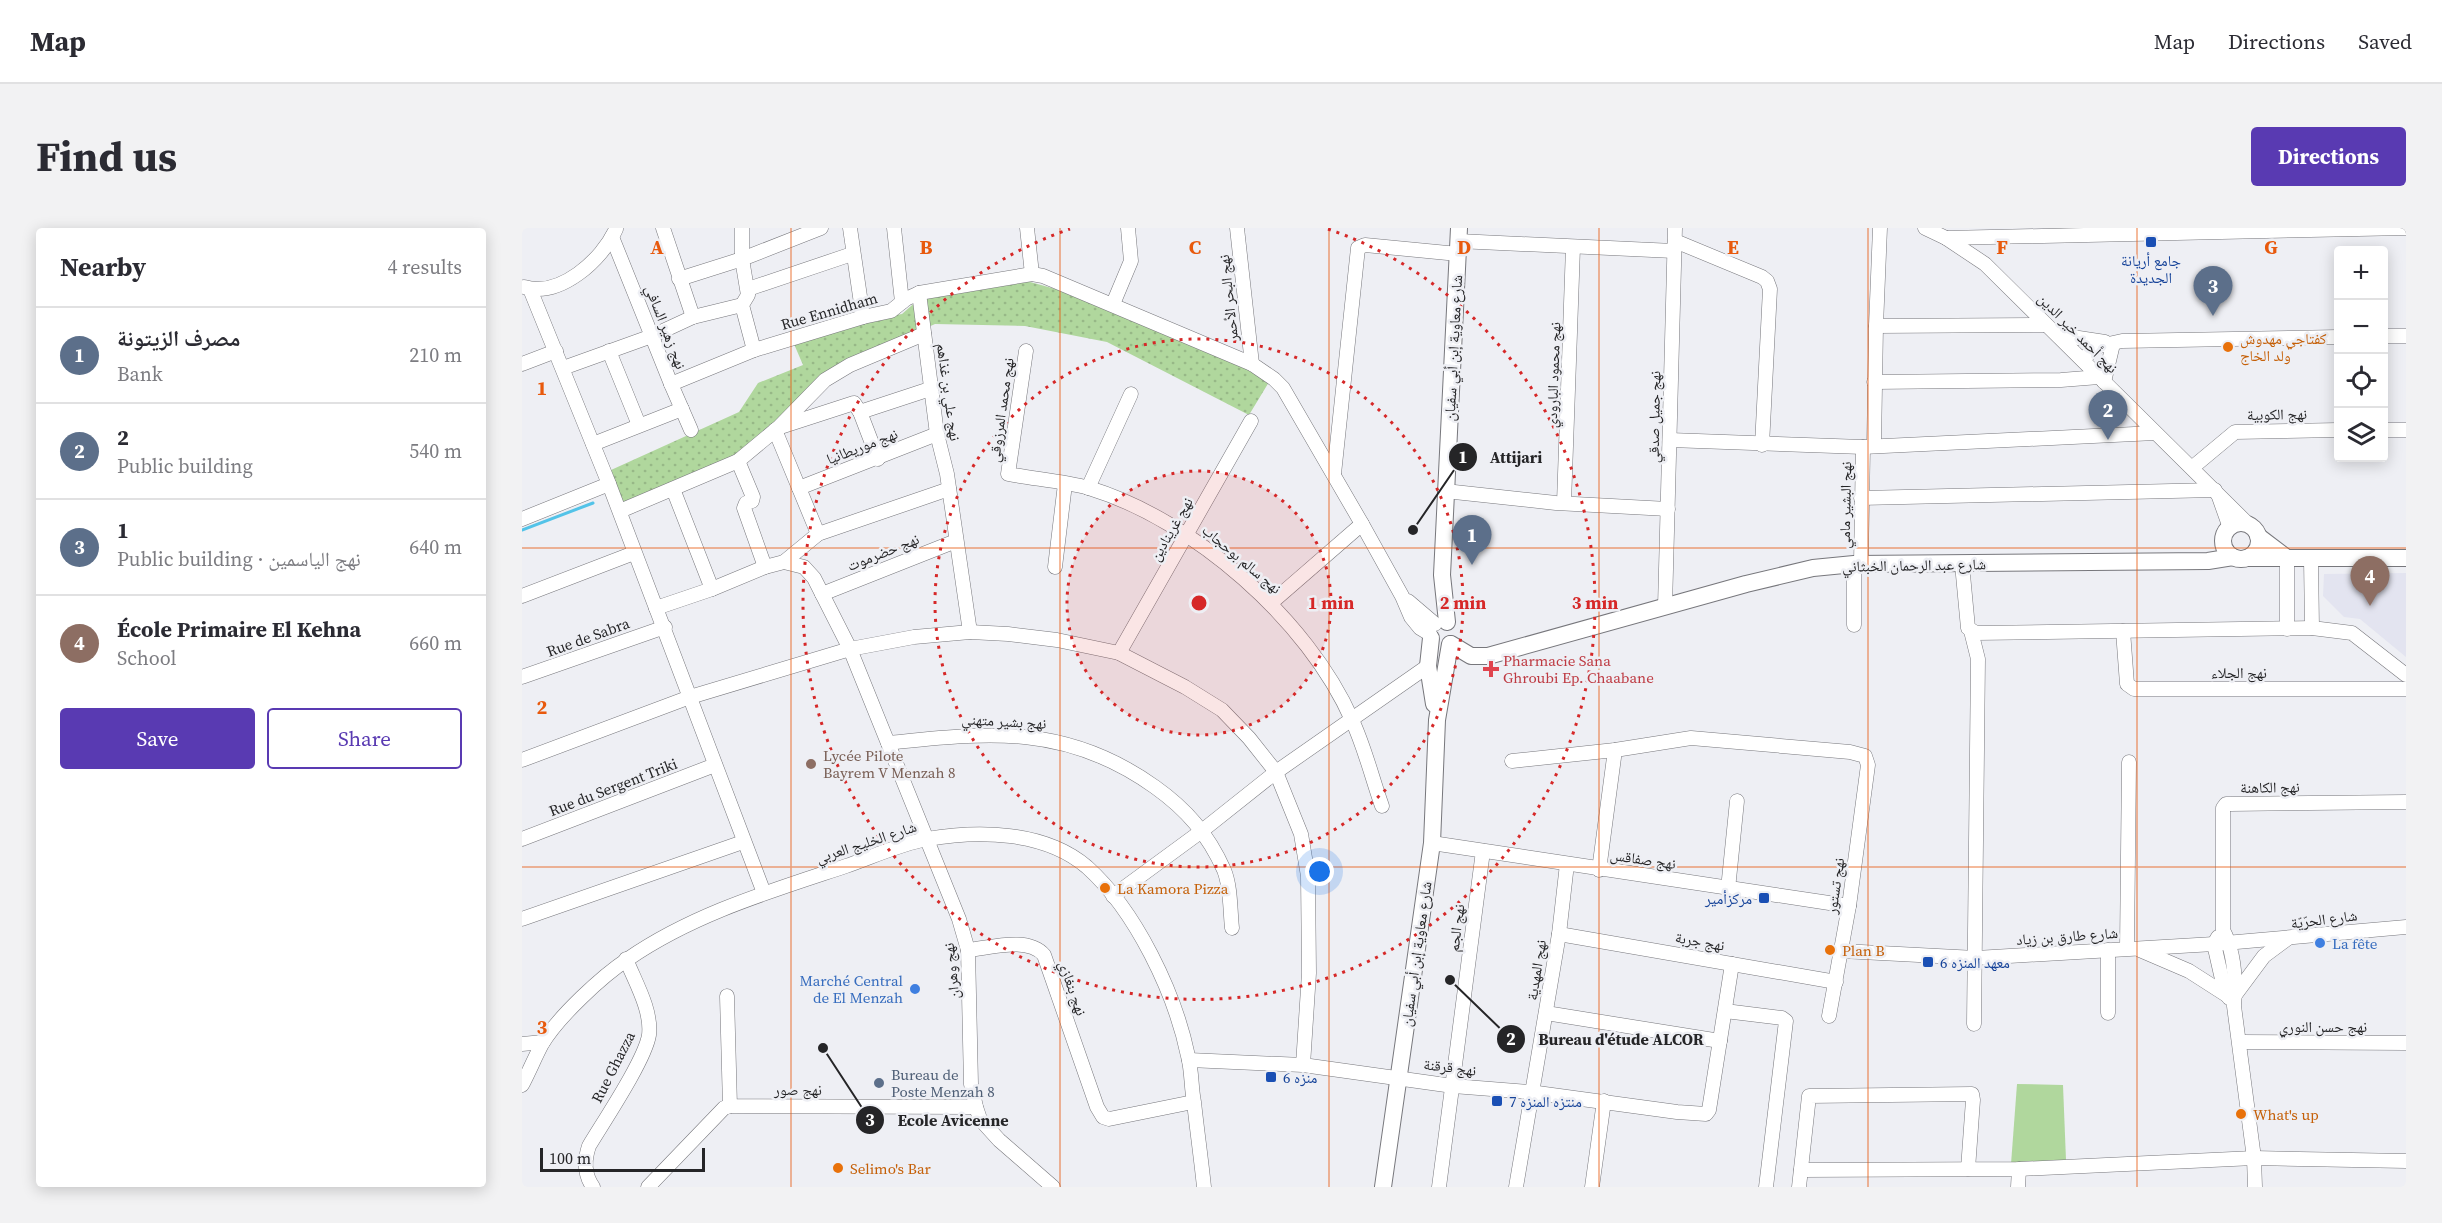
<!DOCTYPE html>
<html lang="en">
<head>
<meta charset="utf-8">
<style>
  :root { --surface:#fff; --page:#f2f2f3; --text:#2b2b33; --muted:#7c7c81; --line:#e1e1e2; --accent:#593ab2 }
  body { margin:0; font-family:"Source Serif 4","Noto Naskh Arabic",serif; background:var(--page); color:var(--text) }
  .controls { position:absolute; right:18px; top:18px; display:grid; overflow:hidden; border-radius:6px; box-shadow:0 3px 15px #0003 }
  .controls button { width:54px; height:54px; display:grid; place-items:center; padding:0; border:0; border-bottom:2px solid var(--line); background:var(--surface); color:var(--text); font:30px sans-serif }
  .scale { position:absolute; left:18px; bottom:15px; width:165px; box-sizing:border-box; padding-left:6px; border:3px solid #252527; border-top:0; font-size:16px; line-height:21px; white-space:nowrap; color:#252527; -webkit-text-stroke:4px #eeeff4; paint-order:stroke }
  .you { position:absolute; left:798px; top:644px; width:21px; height:21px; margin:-15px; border:4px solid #fff; border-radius:50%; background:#1a73e8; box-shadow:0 0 0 9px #1a73e833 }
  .badge { display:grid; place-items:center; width:39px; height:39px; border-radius:50%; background:var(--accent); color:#fff; font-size:20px; font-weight:700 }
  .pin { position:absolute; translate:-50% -50px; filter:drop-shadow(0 2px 3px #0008) }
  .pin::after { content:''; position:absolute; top:32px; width:21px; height:18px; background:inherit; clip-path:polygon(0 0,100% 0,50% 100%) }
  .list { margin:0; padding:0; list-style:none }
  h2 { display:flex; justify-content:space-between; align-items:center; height:78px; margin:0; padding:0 24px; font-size:26px }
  h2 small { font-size:20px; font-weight:400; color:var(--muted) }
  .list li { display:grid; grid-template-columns:39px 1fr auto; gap:18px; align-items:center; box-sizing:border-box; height:96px; padding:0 24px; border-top:2px solid var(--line) }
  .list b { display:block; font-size:22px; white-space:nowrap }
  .list p { margin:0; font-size:20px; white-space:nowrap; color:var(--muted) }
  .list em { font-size:20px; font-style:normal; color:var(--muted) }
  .actions { display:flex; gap:12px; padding:18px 24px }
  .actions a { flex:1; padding:14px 0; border:2px solid var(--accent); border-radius:6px; text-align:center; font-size:21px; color:var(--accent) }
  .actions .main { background:var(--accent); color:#fff }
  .icon { flex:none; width:33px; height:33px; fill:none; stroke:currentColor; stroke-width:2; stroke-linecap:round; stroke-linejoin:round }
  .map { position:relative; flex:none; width:1884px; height:959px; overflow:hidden; border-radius:6px }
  header { display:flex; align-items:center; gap:36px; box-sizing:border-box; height:84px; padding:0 30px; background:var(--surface); border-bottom:2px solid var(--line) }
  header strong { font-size:28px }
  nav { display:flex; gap:33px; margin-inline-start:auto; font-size:21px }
  .intro { display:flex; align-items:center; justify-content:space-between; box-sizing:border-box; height:144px; padding:0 36px }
  h1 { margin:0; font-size:42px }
  .button { padding:15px 27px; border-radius:6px; background:var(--accent); color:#fff; font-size:21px; font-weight:700 }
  main { display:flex; gap:36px; padding:0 36px }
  aside { flex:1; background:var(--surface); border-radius:6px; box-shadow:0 3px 15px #0003 }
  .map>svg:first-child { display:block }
  .built { fill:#e3e4f0 }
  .grass { fill:url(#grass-dots) }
  .garden { fill:#b0d79d }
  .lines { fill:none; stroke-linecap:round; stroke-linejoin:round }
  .stream { stroke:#53c3e8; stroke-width:3 }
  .minor-casing { stroke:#77777c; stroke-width:15 }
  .major-casing { stroke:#77777c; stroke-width:18 }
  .minor { stroke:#fff; stroke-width:14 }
  .major { stroke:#fff; stroke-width:16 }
  .grid { fill:none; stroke:#e8590c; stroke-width:1.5; stroke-opacity:0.55 }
  .ring { fill:none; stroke:#d62828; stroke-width:3; stroke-dasharray:3 6 }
  .transit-dot { fill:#1a4fb4; stroke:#eeeff4; stroke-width:2 }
  .food-dot { fill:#e8710a; stroke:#eeeff4; stroke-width:2 }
  .health-dot { fill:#e0444e; stroke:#eeeff4; stroke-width:2 }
  .education-dot { fill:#8d6e63; stroke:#eeeff4; stroke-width:2 }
  .shop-dot { fill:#3f7fe0; stroke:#eeeff4; stroke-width:2 }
  .service-dot { fill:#5c6f8a; stroke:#eeeff4; stroke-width:2 }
  .labels { text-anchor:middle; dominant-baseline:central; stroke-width:5; stroke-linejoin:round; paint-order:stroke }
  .transit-label { font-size:15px; fill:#164399; stroke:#eeeff4; text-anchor:start }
  .street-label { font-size:15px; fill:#252527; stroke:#eeeff4 }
  .food-label { font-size:15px; fill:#c56008; stroke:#eeeff4; text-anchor:start }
  .health-label { font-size:15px; fill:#be3a42; stroke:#eeeff4; text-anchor:start }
  .education-label { font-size:15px; fill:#785e54; stroke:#eeeff4; text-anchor:start }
  .shop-label { font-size:15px; fill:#366cbe; stroke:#eeeff4; text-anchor:start }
  .service-label { font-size:15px; fill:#4e5e75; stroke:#eeeff4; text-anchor:start }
  .grid-label { font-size:20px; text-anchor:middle; font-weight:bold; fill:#e8590c; stroke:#eeeff4; stroke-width:5; stroke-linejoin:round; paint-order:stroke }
  .centre { fill:#d62828; stroke:#eeeff4; stroke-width:3 }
  .ring-label { font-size:18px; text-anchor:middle; font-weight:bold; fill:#d62828; stroke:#eeeff4; stroke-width:5; stroke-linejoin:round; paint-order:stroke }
  .leader { fill:none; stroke:#252527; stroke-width:2 }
  .callout-dot { fill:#252527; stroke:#eeeff4; stroke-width:2 }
  .mark-label { font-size:18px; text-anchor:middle; font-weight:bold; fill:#fff }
  .callout-label { font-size:16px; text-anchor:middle; font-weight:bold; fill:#252527; stroke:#eeeff4; stroke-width:5; stroke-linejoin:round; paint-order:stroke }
</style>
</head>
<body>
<header>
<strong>Map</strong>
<nav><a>Map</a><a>Directions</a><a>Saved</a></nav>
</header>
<div class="intro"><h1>Find us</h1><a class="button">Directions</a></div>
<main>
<aside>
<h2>Nearby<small>4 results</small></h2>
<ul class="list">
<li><span class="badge" style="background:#5c6f8a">1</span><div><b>مصرف الزيتونة</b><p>Bank</p></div><em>210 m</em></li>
<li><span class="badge" style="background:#5c6f8a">2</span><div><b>2</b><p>Public building</p></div><em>540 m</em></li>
<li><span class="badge" style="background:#5c6f8a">3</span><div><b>1</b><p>Public building · نهج الياسمين</p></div><em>640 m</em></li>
<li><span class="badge" style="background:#8d6e63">4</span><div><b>École Primaire El Kehna</b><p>School</p></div><em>660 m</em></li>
</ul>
<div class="actions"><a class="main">Save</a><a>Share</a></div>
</aside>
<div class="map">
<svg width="1884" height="959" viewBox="0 0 1884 959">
  <defs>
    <pattern id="grass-dots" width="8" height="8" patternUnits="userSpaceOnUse" patternTransform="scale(1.5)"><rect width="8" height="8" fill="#b0d79d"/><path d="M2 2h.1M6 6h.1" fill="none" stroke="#97b887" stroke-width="1.8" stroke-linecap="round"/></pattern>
  </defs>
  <rect width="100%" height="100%" fill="#eeeff4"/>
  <polygon class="built" points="1884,345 1884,429 1838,391 1822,389 1801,368 1802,346"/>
  <polygon class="grass" points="501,52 537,62 727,142 747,154 727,187 585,114 503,98 413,96 300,147 248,198 205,233 102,276 89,242 217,184 236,155 281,137 272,116 342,92 380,86 397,71"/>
  <polygon class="garden" points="1495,856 1541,857 1544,932 1489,936"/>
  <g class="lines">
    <polyline class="stream" points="0,302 71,275"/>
    <defs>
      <g id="minor">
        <polyline points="141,0 171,89"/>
        <polyline points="220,0 220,31 226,67 220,77 232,122"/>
        <polyline points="328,0 341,89"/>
        <polyline points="372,0 380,74"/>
        <polyline points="505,0 510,46"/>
        <polyline points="715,0 730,136"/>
        <polyline points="1403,0 1424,10 1463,36 1727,297"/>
        <polyline points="90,9 149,156 169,202"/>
        <polyline points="1424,10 1884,0"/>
        <polyline points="936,13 1152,23"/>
        <polyline points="1153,13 1240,49 1245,53 1248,61 1240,217"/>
        <polyline points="157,51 220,31 299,0"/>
        <path d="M2,59C38,70 80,32 94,1"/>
        <polyline points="8,61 87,256 242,665"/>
        <polyline points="226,61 330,26"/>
        <polyline points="397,65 415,206 425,246 448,404"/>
        <polyline points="591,76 609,33 606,0"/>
        <polyline points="1354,98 1524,97"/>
        <polyline points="1537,107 1583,114"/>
        <polyline points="1862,108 1884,108"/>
        <polyline points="87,123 117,197"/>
        <path d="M504,123L486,246C512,251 541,253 567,260C672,292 786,392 830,492C843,520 850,550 860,578"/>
        <polyline points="1561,132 1573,119 1600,113 1816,109"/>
        <polyline points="0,136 34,123"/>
        <polyline points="41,140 130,108 171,89 220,77"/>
        <polyline points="1352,154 1539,152 1577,149"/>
        <polyline points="1582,154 1591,116"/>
        <polyline points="149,156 232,122 341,89 369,83 384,71 397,65 510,46 521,48 730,136 752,151 761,160 840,296 880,368 889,389 898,400 908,406"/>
        <polyline points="338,184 408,161"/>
        <polyline points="258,199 332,175 338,184 356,231"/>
        <polyline points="253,202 296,306"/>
        <polyline points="1862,202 1884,202"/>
        <polyline points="1148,212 1341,219 1633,205"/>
        <polyline points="71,216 160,181"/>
        <polyline points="1352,217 1354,98 1358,0"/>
        <polyline points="216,233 231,269 230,273 224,275 222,280 243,339"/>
        <polyline points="1671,239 1713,204 1816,202"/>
        <polyline points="812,246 836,20 843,17 936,26"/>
        <polyline points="277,260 415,206"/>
        <polyline points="566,260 609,166"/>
        <polyline points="151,261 190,361"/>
        <polyline points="923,263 1034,275 1146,281"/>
        <polyline points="1697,269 1708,300"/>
        <polyline points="1339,270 1693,262"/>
        <polyline points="1042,275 1051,19"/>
        <polyline points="98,283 216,233 257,199 303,152 328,137 402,106"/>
        <polyline points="0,291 87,256"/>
        <polyline points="1789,331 1790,400"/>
        <polyline points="262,334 296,306 427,261"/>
        <polyline points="1339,335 1341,219"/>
        <polyline points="1440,336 1446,400 1454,405 1790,400 1830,405 1884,447"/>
        <polyline points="533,339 543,256"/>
        <polyline points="300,366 434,313"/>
        <polyline points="0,368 112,325"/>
        <polyline points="886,373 913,396"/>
        <polyline points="749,375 840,296"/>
        <polyline points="1143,379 1153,0"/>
        <polyline points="134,380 190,361 243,339 262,334 282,339 292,350 328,421 437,691 446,722 449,856 454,879 458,891 477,912 531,959"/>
        <polyline points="1332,397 1332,336"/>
        <polyline points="1765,401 1765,330"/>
        <polyline points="1449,403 1456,431 1452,796"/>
        <polyline points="1601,403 1605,456 1612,461 1884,461"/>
        <polyline points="597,425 729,193"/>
        <polyline points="0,449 143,399"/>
        <path d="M366,515C468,504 545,496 633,559C664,581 686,606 702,642C709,659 708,682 710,700"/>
        <polyline points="0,532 168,469 328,421 392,409 448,404 486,406 535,412 597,425 663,459 700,482 727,510 754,544 779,606 786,648 787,745 781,837"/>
        <polyline points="990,533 1093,522 1169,510 1328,524 1343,528 1346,537 1327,678 1307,788"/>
        <polyline points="0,611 193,537"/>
        <polyline points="910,615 1327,678"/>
        <polyline points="1077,642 1093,522"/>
        <polyline points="1206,661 1215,573"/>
        <polyline points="591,668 681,602 754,544 906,438"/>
        <polyline points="0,691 221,614"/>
        <polyline points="1037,706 1314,754"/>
        <polyline points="1696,709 1692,716 1702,760 1707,770"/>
        <polyline points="1605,720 1607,534"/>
        <path d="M446,722C468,720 506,708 522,727L575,879L581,889L587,891L671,874"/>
        <polyline points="1586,722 1586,785"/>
        <polyline points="1618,722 1667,743 1706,768 1713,767 1742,728 1765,711"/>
        <polyline points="1320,723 1454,730 1692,716 1884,699"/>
        <polyline points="205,768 208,878 454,879"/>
        <polyline points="1203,783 1260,790 1264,793 1244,959"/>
        <polyline points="1024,785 1198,813"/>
        <polyline points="1718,814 1884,815"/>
        <polyline points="0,816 21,814"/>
        <polyline points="667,832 781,837 931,858 1008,864 1155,884 1184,886 1187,882 1210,736"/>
        <path d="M0,857C7,844 13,829 20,816C36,789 80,748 106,731C171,686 249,663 324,638C350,629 378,616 405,611C457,602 523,603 565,639C614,683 653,765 666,828C670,843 669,859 672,874C675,902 679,930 682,959"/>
        <polyline points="1279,942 1497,941 1732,930 1884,933"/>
        <path d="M71,959C62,946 62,933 67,918C82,893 123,832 127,807C130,782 113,754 104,731"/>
        <polyline points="126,959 202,880 208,878"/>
        <polyline points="917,959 961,623"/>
        <polyline points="994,959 1037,706 1045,636"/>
        <polyline points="1070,959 1082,873"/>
        <polyline points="1277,959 1287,868 1450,866 1451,872 1446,941"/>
        <polyline points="1496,959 1497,941"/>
        <path d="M1733,959L1732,930L1712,778C1714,753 1713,725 1701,702V580L1704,576H1708L1884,574"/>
      </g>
      <g id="major">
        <circle cx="1719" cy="313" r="18"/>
        <polyline points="1736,308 1765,330"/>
        <polyline points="1725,330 1884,330"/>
        <polyline points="925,394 920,347 937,0"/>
        <polyline points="909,410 906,438 912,476"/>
        <polyline points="929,416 949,428 966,428 1224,356 1291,340 1332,336 1686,333 1711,329"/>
        <polyline points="861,959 910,615 915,492 928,416"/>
      </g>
    </defs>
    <use href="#minor" class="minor-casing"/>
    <use href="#major" class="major-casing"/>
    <use href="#minor" class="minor"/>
    <use href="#major" class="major"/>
  </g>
  <path class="grid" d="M269,0V959M538,0V959M807,0V959M1077,0V959M1346,0V959M1615,0V959M0,320H1884M0,639H1884"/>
  <circle cx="677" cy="375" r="132" fill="#d62828" fill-opacity=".12"/>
  <g class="ring">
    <circle cx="677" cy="375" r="132"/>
    <circle cx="677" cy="375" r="264"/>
    <path d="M806 1A396 396 0 1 1 548 1"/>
  </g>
  <g class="transit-dot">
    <rect x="1623" y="8" width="12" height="12" rx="3"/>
    <rect x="1236" y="664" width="12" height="12" rx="3"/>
    <rect x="1400" y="728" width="12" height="12" rx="3"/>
    <rect x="743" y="843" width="12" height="12" rx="3"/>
    <rect x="969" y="867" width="12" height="12" rx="3"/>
  </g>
  <g class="food-dot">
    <circle cx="1706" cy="119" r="6"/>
    <circle cx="583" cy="660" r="6"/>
    <circle cx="1308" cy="722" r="6"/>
    <circle cx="1719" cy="886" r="6"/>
    <circle cx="316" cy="940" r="6"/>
  </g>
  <path class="health-dot" d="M966 432h6v6h6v6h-6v6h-6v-6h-6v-6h6z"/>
  <circle class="education-dot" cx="289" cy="536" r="6"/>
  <g class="shop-dot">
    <circle cx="1798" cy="715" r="6"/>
    <circle cx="393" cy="761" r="6"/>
  </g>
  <circle class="service-dot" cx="357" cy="855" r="6"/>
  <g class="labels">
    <g class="transit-label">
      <text x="1629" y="32" text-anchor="middle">جامع أريانة<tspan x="1629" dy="17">الجديدة</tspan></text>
      <text x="1230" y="670" text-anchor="end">مركزأمير</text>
      <text x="1418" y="734">معهد المنزه 6</text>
      <text x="761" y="849">منزه 6</text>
      <text x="987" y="873">منتزه المنزه 7</text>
    </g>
    <g class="street-label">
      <text transform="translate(706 70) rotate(-96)">نهج البحر الأحمر</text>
      <text transform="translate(307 83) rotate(-16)">Rue Ennidham</text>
      <text transform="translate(144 99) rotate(69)">نهج زهير السافي</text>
      <text transform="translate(1556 105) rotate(45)">نهج أحمد خير الدين</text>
      <text transform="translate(931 120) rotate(-87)">شارع معاوية إبن أبي سفيان</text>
      <text transform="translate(1031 147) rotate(-88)">نهج محمود البارودي</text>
      <text transform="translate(427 164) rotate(82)">نهج علي بن غذاهم</text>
      <text transform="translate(479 182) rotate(-82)">نهج محمد المرزوقي</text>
      <text transform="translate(1755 186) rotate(-1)">نهج الكوبية</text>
      <text transform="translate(1132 189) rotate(-89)">نهج جميل صدقي</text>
      <text transform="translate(340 218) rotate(-21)">نهج موريطانيا</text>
      <text transform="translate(1323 277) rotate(-89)">نهج البشير مامي</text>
      <text transform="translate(649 301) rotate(-60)">نهج غرينادين</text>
      <text transform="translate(361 324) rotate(-22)">نهج حضرموت</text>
      <text transform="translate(720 331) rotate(40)">نهج سالم بوحجاب</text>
      <text transform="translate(1392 337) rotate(-1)">شارع عبد الرحمان الخبثاني</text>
      <text transform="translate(66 409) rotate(-20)">Rue de Sabra</text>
      <text x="1717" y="444">نهج الجلاء</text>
      <text transform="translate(482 493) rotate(3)">نهج بشير متهني</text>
      <text transform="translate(91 559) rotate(-21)">Rue du Sergent Triki</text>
      <text transform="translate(1748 559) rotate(-1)">نهج الكاهنة</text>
      <text transform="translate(344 614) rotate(-18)">شارع الخليج العربي</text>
      <text transform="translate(1121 631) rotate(8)">نهج صفاقس</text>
      <text transform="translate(1313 658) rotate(-82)">نهج تستور</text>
      <text transform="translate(1802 691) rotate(-7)">شارع الحرّيّة</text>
      <text transform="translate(934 700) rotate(-83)">نهج الجم</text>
      <text transform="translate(1545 708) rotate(-4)">شارع طارق بن زياد</text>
      <text transform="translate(1178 713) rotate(10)">نهج جربة</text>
      <text transform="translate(894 726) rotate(-82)">شارع معاوية إبن أبي سفيان</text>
      <text transform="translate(1014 742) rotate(-81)">نهج المهدية</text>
      <text transform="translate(429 743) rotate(-96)">نهج وهران</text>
      <text transform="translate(551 760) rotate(71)">نهج بنغازي</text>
      <text x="1801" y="798">نهج حسن النوري</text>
      <text transform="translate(91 839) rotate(-63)">Rue Ghazza</text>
      <text transform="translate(928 839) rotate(7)">نهج قرقنة</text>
      <text x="276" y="861">نهج صور</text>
    </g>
    <g class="food-label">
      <text x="1718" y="110">كفتاجي مهدوش<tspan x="1718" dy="17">ولد الخاج</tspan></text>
      <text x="595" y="660">La Kamora Pizza</text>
      <text x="1320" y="722">Plan B</text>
      <text x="1731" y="886">What's up</text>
      <text x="328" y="940">Selimo's Bar</text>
    </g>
    <g class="health-label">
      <text x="981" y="432">Pharmacie Sana<tspan x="981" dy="17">Ghroubi Ep. Chaabane</tspan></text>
    </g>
    <g class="education-label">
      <text x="301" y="527">Lycée Pilote<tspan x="301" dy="17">Bayrem V Menzah 8</tspan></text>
    </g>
    <g class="shop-label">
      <text x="1810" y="715">La fête</text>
      <text x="381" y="752" text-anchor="end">Marché Central<tspan x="381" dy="17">de El Menzah</tspan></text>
    </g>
    <g class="service-label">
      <text x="369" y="846">Bureau de<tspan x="369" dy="17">Poste Menzah 8</tspan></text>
    </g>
  </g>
  <g class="grid-label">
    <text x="135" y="26">A</text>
    <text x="404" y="26">B</text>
    <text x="673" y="26">C</text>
    <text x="942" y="26">D</text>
    <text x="1211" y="26">E</text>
    <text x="1480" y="26">F</text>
    <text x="1749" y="26">G</text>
    <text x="20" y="167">1</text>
    <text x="20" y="486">2</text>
    <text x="20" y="806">3</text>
  </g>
  <circle cx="677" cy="375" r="9" class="centre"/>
  <g class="ring-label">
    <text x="809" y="381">1 min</text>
    <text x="941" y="381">2 min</text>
    <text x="1073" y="381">3 min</text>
  </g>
  <path class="leader" d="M891 302L941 229M928 752L989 811M301 820L348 892"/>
  <g class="callout-dot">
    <circle cx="891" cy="302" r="6"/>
    <circle cx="928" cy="752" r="6"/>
    <circle cx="301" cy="820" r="6"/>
    <circle cx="941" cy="229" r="15"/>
    <circle cx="989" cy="811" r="15"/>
    <circle cx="348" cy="892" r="15"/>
  </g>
  <g class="mark-label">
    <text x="941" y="235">1</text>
    <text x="989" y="817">2</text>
    <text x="348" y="898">3</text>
  </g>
  <g class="callout-label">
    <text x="994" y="235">Attijari</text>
    <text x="1099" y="817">Bureau d'étude ALCOR</text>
    <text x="431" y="898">Ecole Avicenne</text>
  </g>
</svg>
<div class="controls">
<button>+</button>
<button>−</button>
<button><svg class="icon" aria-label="locate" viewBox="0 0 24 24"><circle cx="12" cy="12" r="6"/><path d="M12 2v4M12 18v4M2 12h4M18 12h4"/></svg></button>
<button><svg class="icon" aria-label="layers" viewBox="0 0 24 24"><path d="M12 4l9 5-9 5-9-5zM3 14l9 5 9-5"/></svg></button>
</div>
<div class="scale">100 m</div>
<div class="you"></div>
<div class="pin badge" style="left:950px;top:337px;background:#5c6f8a">1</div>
<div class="pin badge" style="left:1586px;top:212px;background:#5c6f8a">2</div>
<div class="pin badge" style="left:1691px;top:88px;background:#5c6f8a">3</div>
<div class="pin badge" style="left:1848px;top:378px;background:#8d6e63">4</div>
</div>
</main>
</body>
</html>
